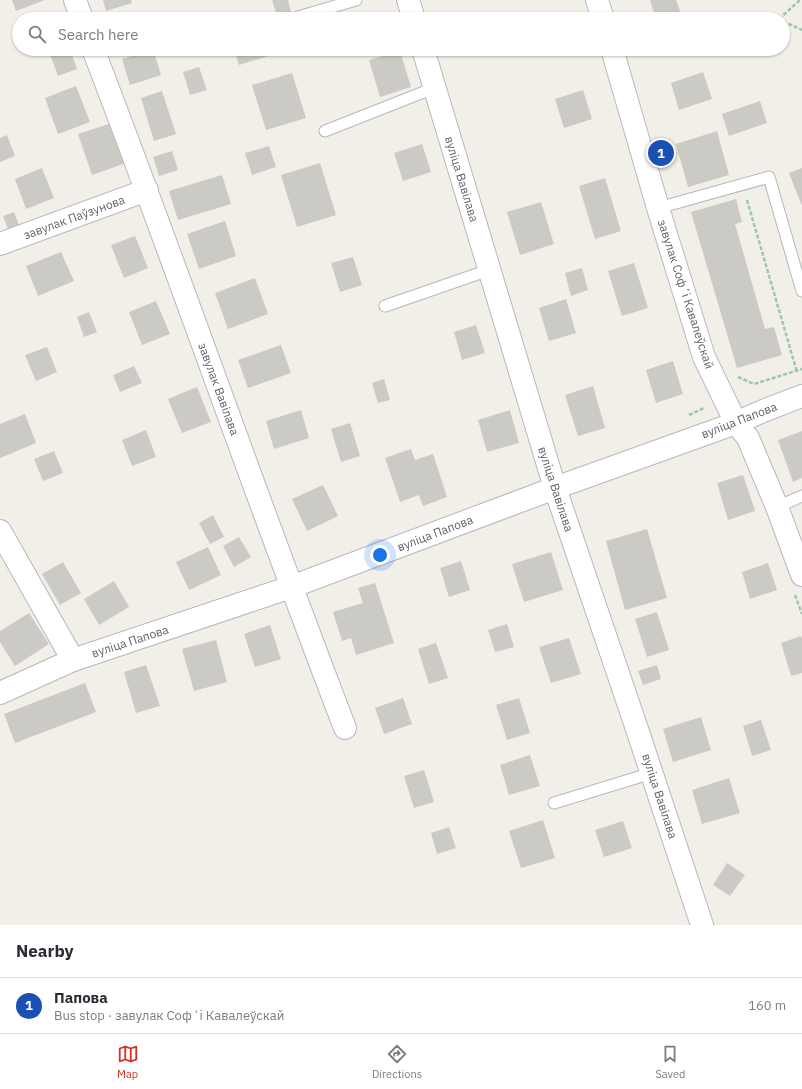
<!DOCTYPE html>
<html lang="en">
<head>
<meta charset="utf-8">
<style>
  :root { --surface:#fff; --page:#f2f2f3; --text:#2b2b33; --muted:#7c7c81; --line:#e1e1e2; --accent:#d93025 }
  body { margin:0; font-family:"IBM Plex Sans",sans-serif; background:var(--page); color:var(--text) }
  .you { position:absolute; left:380px; top:555px; width:14px; height:14px; margin:-10px; border:3px solid #fff; border-radius:50%; background:#1a73e8; box-shadow:0 0 0 6px #1a73e833 }
  .badge { display:grid; place-items:center; width:26px; height:26px; border-radius:50%; background:var(--accent); color:#fff; font-size:13px; font-weight:700 }
  .pin { position:absolute; translate:-50% -50%; border:2px solid #fff; box-shadow:0 1px 4px #0006 }
  .list { margin:0; padding:0; list-style:none }
  h2 { display:flex; justify-content:space-between; align-items:center; height:52px; margin:0; padding:0 16px; font-size:17px }
  h2 small { font-size:13px; font-weight:400; color:var(--muted) }
  .list li { display:grid; grid-template-columns:26px 1fr auto; gap:12px; align-items:center; box-sizing:border-box; height:56px; padding:0 16px; border-top:1px solid var(--line) }
  .list b { display:block; font-size:15px; white-space:nowrap }
  .list p { margin:0; font-size:13px; white-space:nowrap; color:var(--muted) }
  .list em { font-size:13px; font-style:normal; color:var(--muted) }
  .icon { flex:none; width:22px; height:22px; fill:none; stroke:currentColor; stroke-width:2; stroke-linecap:round; stroke-linejoin:round }
  .map { position:relative; flex:none; width:802px; height:925px; overflow:hidden }
  .search { position:absolute; background:var(--surface); box-shadow:0 1px 3px #0004; left:12px; right:12px; top:12px; height:44px; display:flex; align-items:center; gap:10px; box-sizing:border-box; padding:0 14px; border-radius:22px; color:var(--muted); font-size:15px }
  .sheet { height:108px; background:var(--surface) }
  nav { display:flex; justify-content:space-around; align-items:center; box-sizing:border-box; height:56px; border-top:1px solid var(--line); background:var(--surface); font-size:11px; color:var(--muted) }
  nav a { display:grid; justify-items:center; gap:2px }
  nav .on { color:var(--accent) }
  .map>svg:first-child { display:block }
  .building { fill:#cccac5 }
  .lines { fill:none; stroke-linecap:round; stroke-linejoin:round }
  .lane-casing { stroke:#b5b8bc; stroke-width:13 }
  .street-casing { stroke:#b5b8bc; stroke-width:24 }
  .secondary-casing { stroke:#b6babf; stroke-width:24 }
  .path { stroke:#9cc7a9; stroke-width:2.5; stroke-dasharray:4 2; stroke-linecap:butt }
  .lane { stroke:#fff; stroke-width:11 }
  .street { stroke:#fff; stroke-width:22 }
  .secondary { stroke:#fff; stroke-width:22 }
  .labels { text-anchor:middle; dominant-baseline:central; stroke-width:3; stroke-linejoin:round; paint-order:stroke }
  .street-label { font-size:12px; fill:#5f6368; stroke:#fff }
</style>
</head>
<body>
<div class="map">
<svg width="802" height="925" viewBox="0 0 802 925">
  <rect width="100%" height="100%" fill="#f1efe8"/>
  <g class="building">
    <polygon points="12,0 45,0 16,11"/>
    <polygon points="103,0 131,0 132,3 106,11"/>
    <polygon points="272,0 288,0 291,12 277,16"/>
    <polygon points="650,0 676,0 683,19 656,19"/>
    <polygon points="48,49 70,49 77,69 58,76"/>
    <polygon points="153,49 161,75 130,85 122,59"/>
    <polygon points="234,49 277,49 278,53 239,65"/>
    <polygon points="400,51 411,87 380,97 369,60"/>
    <polygon points="199,67 207,90 190,95 183,72"/>
    <polygon points="703,72 712,99 679,110 671,83"/>
    <polygon points="292,73 306,118 266,130 252,85"/>
    <polygon points="76,86 90,122 58,134 45,98"/>
    <polygon points="583,90 592,119 564,128 555,99"/>
    <polygon points="162,91 176,134 154,141 141,98"/>
    <polygon points="760,101 767,123 729,136 722,114"/>
    <polygon points="112,123 126,163 92,175 78,134"/>
    <polygon points="717,131 729,175 688,187 676,144"/>
    <polygon points="7,135 15,156 0,162 0,138"/>
    <polygon points="422,144 431,172 403,181 394,153"/>
    <polygon points="269,146 276,167 252,175 245,153"/>
    <polygon points="172,151 178,170 159,176 153,157"/>
    <polygon points="320,163 336,215 297,227 281,175"/>
    <polygon points="42,168 54,198 26,209 15,179"/>
    <polygon points="802,168 802,206 789,173"/>
    <polygon points="222,175 231,204 178,220 169,191"/>
    <polygon points="605,178 621,231 595,239 579,186"/>
    <polygon points="736,199 742,222 735,224 765,329 774,327 782,355 737,368 691,212"/>
    <polygon points="541,202 554,244 520,255 507,212"/>
    <polygon points="14,212 20,228 9,232 3,216"/>
    <polygon points="225,221 236,256 199,269 187,234"/>
    <polygon points="135,236 148,268 124,278 111,245"/>
    <polygon points="61,252 74,281 38,296 26,266"/>
    <polygon points="353,257 362,285 340,292 331,263"/>
    <polygon points="634,263 648,308 622,316 608,271"/>
    <polygon points="582,268 588,290 571,296 565,273"/>
    <polygon points="255,278 268,314 228,329 215,293"/>
    <polygon points="566,299 576,333 549,341 539,308"/>
    <polygon points="156,301 170,334 142,345 129,312"/>
    <polygon points="89,312 97,332 84,337 77,317"/>
    <polygon points="476,325 485,353 462,360 454,332"/>
    <polygon points="281,345 291,373 248,388 238,360"/>
    <polygon points="47,347 57,372 36,381 25,355"/>
    <polygon points="673,361 683,394 656,403 646,370"/>
    <polygon points="134,366 142,383 120,392 113,375"/>
    <polygon points="384,379 390,400 378,403 372,383"/>
    <polygon points="593,386 605,428 578,436 565,395"/>
    <polygon points="197,387 211,422 182,433 168,399"/>
    <polygon points="301,410 309,438 274,449 266,421"/>
    <polygon points="510,410 519,443 487,452 478,420"/>
    <polygon points="25,414 36,443 0,458 0,424"/>
    <polygon points="350,423 360,456 341,462 331,429"/>
    <polygon points="146,430 156,457 132,466 122,440"/>
    <polygon points="802,431 802,478 793,482 778,440"/>
    <polygon points="411,449 415,460 433,454 447,497 423,506 419,495 400,502 385,458"/>
    <polygon points="54,451 63,473 43,481 34,459"/>
    <polygon points="743,475 755,511 728,520 717,483"/>
    <polygon points="323,485 338,516 307,531 292,499"/>
    <polygon points="213,515 224,537 210,544 199,523"/>
    <polygon points="647,529 667,598 625,610 606,541"/>
    <polygon points="239,537 251,557 234,567 223,546"/>
    <polygon points="208,547 221,575 189,590 176,562"/>
    <polygon points="551,552 563,590 524,602 512,564"/>
    <polygon points="461,561 470,590 449,597 440,568"/>
    <polygon points="63,562 81,593 60,605 42,574"/>
    <polygon points="768,563 777,590 750,599 742,572"/>
    <polygon points="114,581 129,607 99,625 84,599"/>
    <polygon points="375,583 394,643 356,655 351,638 342,641 333,612 363,603 358,588"/>
    <polygon points="657,612 669,650 647,657 635,619"/>
    <polygon points="29,613 49,644 15,666 0,642 0,631"/>
    <polygon points="507,624 514,647 495,652 488,630"/>
    <polygon points="270,625 281,659 255,667 244,634"/>
    <polygon points="801,636 802,640 802,673 791,676 781,643"/>
    <polygon points="569,638 581,674 551,683 539,647"/>
    <polygon points="216,640 227,682 194,691 182,649"/>
    <polygon points="436,643 448,678 429,684 418,649"/>
    <polygon points="146,665 160,706 136,713 124,672"/>
    <polygon points="657,665 661,679 643,685 638,671"/>
    <polygon points="85,683 96,712 15,743 4,714"/>
    <polygon points="403,698 412,724 384,734 375,708"/>
    <polygon points="519,698 530,733 507,740 496,705"/>
    <polygon points="701,717 711,750 673,762 663,729"/>
    <polygon points="761,720 771,750 752,756 743,726"/>
    <polygon points="530,755 540,786 509,795 500,765"/>
    <polygon points="424,770 434,802 414,808 404,776"/>
    <polygon points="729,778 740,813 702,824 692,790"/>
    <polygon points="543,820 555,858 521,868 509,831"/>
    <polygon points="623,821 632,848 604,857 595,830"/>
    <polygon points="449,827 456,848 437,854 431,833"/>
    <polygon points="727,863 745,875 730,896 713,885"/>
  </g>
  <g class="lines">
    <defs>
      <g id="lane">
        <polyline points="298,17 356,0"/>
        <polyline points="325,131 434,88"/>
        <polyline points="658,208 769,177 802,291"/>
        <polyline points="385,306 489,270"/>
        <polyline points="777,507 802,496"/>
        <polyline points="554,803 652,773"/>
      </g>
      <g id="street">
        <polyline points="75,0 82,19"/>
        <polyline points="408,0 414,19"/>
        <path d="M93,49C180,275 258,503 345,728"/>
        <polyline points="423,49 555,488 637,729 702,925"/>
        <polyline points="0,244 147,190"/>
        <polyline points="0,531 73,660"/>
        <polyline points="0,693 73,660 291,587 555,488 736,423 748,438 777,507 802,575"/>
      </g>
      <g id="secondary">
        <polyline points="597,0 603,19"/>
        <polyline points="612,49 658,208 704,357 736,423 763,411 802,396"/>
      </g>
    </defs>
    <use href="#lane" class="lane-casing"/>
    <use href="#street" class="street-casing"/>
    <use href="#secondary" class="secondary-casing"/>
    <g class="path">
      <polyline points="779,19 800,0"/>
      <polyline points="783,21 802,30"/>
      <polyline points="747,200 797,372"/>
      <polyline points="738,377 754,384 802,369"/>
      <polyline points="689,415 704,408"/>
      <polyline points="795,595 802,614"/>
    </g>
    <use href="#lane" class="lane"/>
    <use href="#street" class="street"/>
    <use href="#secondary" class="secondary"/>
  </g>
  <g class="labels">
    <g class="street-label">
      <text transform="translate(462 179) rotate(73)">вуліца Вавілава</text>
      <text transform="translate(74 217) rotate(-20)">завулак Паўзунова</text>
      <text transform="translate(686 294) rotate(72)">завулак Софʼі Кавалеўскай</text>
      <text transform="translate(219 389) rotate(70)">завулак Вавілава</text>
      <text transform="translate(739 420) rotate(-21)">вуліца Папова</text>
      <text transform="translate(556 489) rotate(72)">вуліца Вавілава</text>
      <text transform="translate(435 533) rotate(-21)">вуліца Папова</text>
      <text transform="translate(130 641) rotate(-18)">вуліца Папова</text>
      <text transform="translate(660 796) rotate(72)">вуліца Вавілава</text>
    </g>
  </g>
</svg>
<div class="you"></div>
<div class="pin badge" style="left:661px;top:153px;background:#1a4fb4">1</div>
<div class="search"><svg class="icon" aria-label="search" viewBox="0 0 24 24"><circle cx="10" cy="10" r="6"/><path d="M15 15l6 6"/></svg>Search here</div>
</div>
<section class="sheet">
<h2>Nearby<small></small></h2>
<ul class="list">
<li><span class="badge" style="background:#1a4fb4">1</span><div><b>Папова</b><p>Bus stop · завулак Софʼі Кавалеўскай</p></div><em>160 m</em></li>
</ul>
</section>
<nav>
<a class="on"><svg class="icon" aria-label="map" viewBox="0 0 24 24"><path d="M3 6l6-2 6 2 6-2v14l-6 2-6-2-6 2zM9 4v14M15 6v14"/></svg>Map</a>
<a><svg class="icon" aria-label="directions" viewBox="0 0 24 24"><path d="M12 3l9 9-9 9-9-9zM9 14v-3h6M13 9l2 2-2 2"/></svg>Directions</a>
<a><svg class="icon" aria-label="saved" viewBox="0 0 24 24"><path d="M7 4h10v16l-5-4-5 4z"/></svg>Saved</a>
</nav>
</body>
</html>
